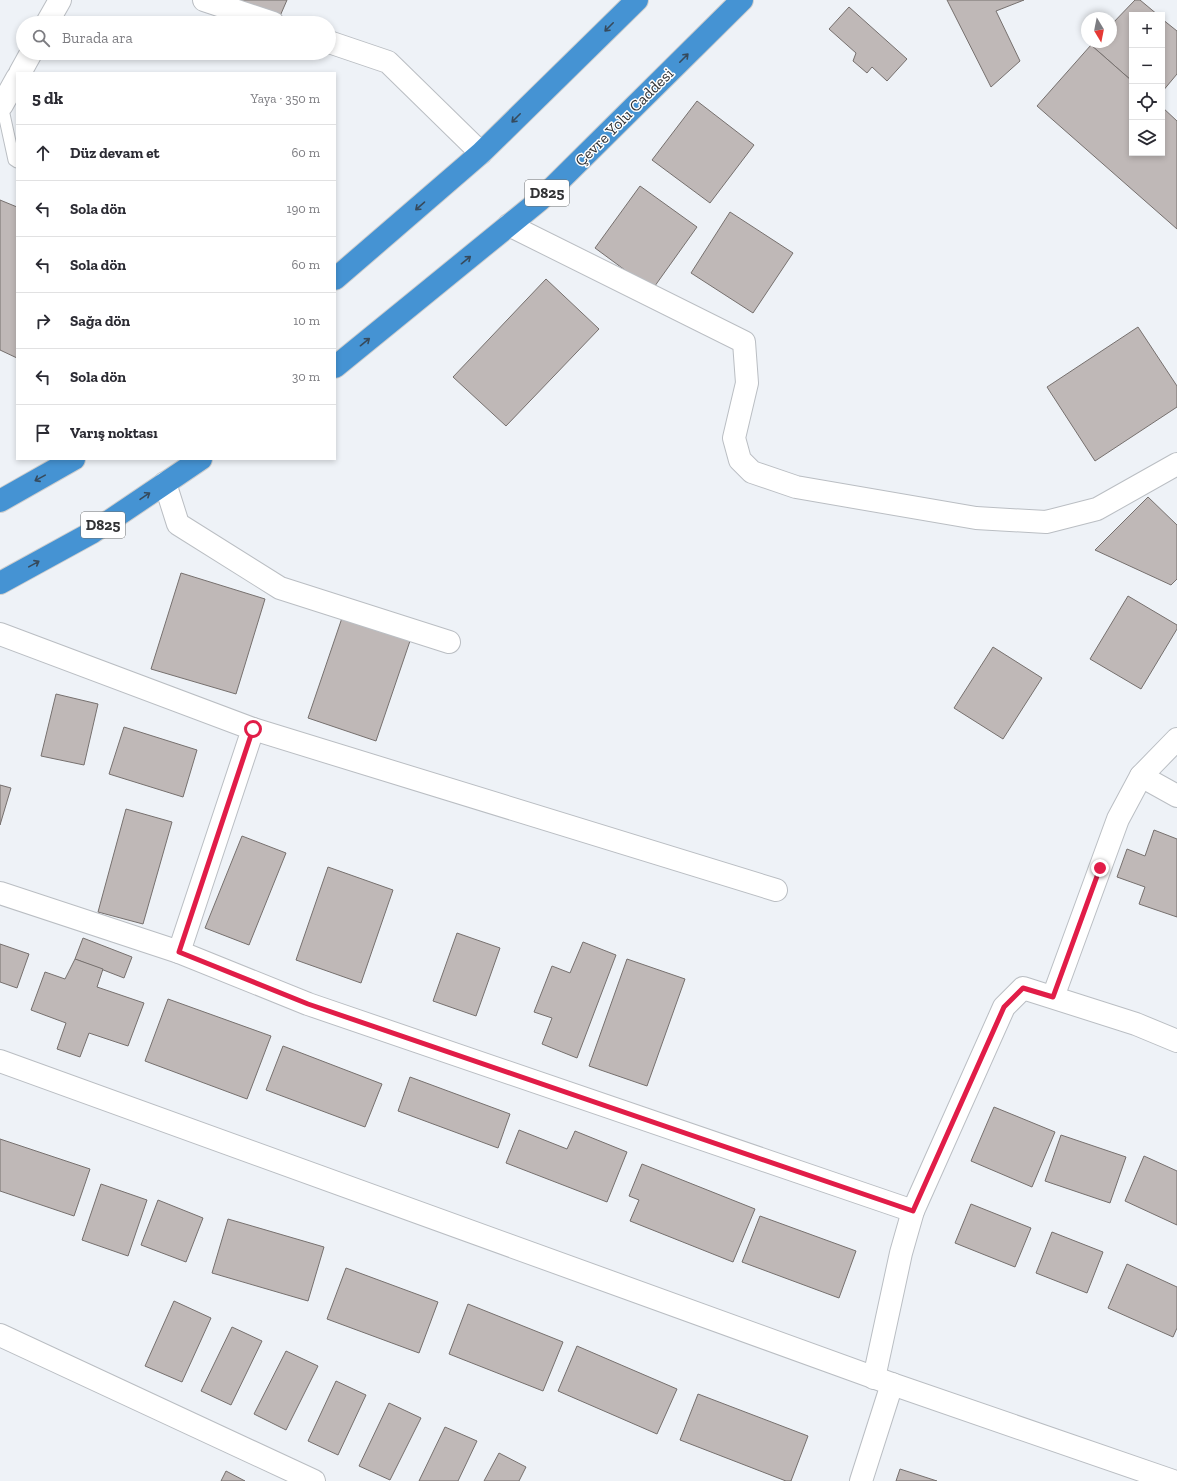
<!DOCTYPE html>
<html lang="tr">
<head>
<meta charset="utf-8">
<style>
  :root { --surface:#fff; --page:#f7f7f7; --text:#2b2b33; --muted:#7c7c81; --line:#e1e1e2 }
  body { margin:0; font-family:"Zilla Slab",serif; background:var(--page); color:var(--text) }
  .controls { position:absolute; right:12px; top:12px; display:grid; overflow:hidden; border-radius:0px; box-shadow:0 2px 6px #0003 }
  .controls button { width:36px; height:36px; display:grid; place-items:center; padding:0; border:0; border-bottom:1px solid var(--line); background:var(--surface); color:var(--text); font:20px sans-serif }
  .compass { position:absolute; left:1081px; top:12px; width:36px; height:36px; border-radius:50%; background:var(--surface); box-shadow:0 2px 6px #0003; rotate:170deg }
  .stop { position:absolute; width:12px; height:12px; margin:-9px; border:3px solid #e11d48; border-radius:50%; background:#fff }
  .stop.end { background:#e11d48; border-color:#fff; box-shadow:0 1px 4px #0008 }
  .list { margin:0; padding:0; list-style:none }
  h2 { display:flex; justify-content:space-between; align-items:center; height:52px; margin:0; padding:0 16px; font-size:17px }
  h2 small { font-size:13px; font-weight:400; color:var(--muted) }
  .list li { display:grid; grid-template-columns:26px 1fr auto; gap:12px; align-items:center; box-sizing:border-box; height:56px; padding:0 16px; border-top:1px solid var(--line) }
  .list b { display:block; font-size:15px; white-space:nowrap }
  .list em { font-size:13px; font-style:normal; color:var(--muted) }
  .icon { flex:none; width:22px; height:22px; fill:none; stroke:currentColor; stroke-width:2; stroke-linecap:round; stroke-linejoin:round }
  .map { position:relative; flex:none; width:1177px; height:1481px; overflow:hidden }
  .search { position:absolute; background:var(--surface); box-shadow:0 2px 6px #0003; left:16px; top:16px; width:320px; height:44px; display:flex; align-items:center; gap:10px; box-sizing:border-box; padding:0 14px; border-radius:22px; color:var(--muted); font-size:15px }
  .panel { position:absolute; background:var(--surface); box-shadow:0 2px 6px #0003; left:16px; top:72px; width:320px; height:388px; border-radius:0px }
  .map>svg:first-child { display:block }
  .building { fill:#bfb8b7; stroke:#76706e }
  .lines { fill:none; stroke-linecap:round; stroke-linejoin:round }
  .lane-casing { stroke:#babec3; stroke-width:13 }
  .street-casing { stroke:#babec3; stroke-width:24 }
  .highway-casing { stroke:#cecece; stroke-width:24 }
  .lane { stroke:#fff; stroke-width:11 }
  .street { stroke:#fff; stroke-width:22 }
  .highway { stroke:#4593d3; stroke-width:22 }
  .oneway { stroke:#364a5c }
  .route { stroke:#e11d48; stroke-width:5 }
  .labels { text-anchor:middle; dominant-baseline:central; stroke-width:3; stroke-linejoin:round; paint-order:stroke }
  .shield { fill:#fff; stroke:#6f7071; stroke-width:1 }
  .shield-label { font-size:15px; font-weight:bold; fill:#313234 }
  .street-label { font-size:16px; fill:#313234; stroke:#fff }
</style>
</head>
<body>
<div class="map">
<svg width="1177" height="1481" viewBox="0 0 1177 1481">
  <rect width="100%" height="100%" fill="#eef2f7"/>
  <g class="building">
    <polygon points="223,0 287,0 277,23"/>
    <polygon points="947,0 1024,0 996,11 1020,61 991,87"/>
    <polygon points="1135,0 1140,0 1158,15 1132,15 1132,81 1091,45 1094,42 1111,42 1111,25"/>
    <polygon points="849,7 907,59 887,81 872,67 867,73 853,61 856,53 829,29"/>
    <polygon points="1162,19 1177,31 1177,74 1162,92"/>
    <polygon points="1091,45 1132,81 1132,153 1162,153 1162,107 1177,121 1177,229 1037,106"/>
    <polygon points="697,101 754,145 710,203 652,160"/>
    <polygon points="640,186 697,227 652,290 595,248"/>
    <polygon points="0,200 17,207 17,358 0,350"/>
    <polygon points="730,212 793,253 753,313 691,273"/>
    <polygon points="546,279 599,329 506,426 453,377"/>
    <polygon points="1138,327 1177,386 1177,407 1095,461 1047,387"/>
    <polygon points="1148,497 1177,525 1177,579 1171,585 1095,550"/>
    <polygon points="181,573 265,599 236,694 151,669"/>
    <polygon points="1128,596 1177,625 1177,629 1141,689 1090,659"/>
    <polygon points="343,615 411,638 376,741 308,718"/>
    <polygon points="993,647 1042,678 1003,739 954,708"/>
    <polygon points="56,694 98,704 84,765 41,756"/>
    <polygon points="124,727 197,750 183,797 109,774"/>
    <polygon points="0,785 11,788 0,825"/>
    <polygon points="126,809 172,822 143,924 98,912"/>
    <polygon points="1154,830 1177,839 1177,917 1139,904 1145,887 1117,877 1127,849 1145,856"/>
    <polygon points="242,836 286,853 249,945 205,928"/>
    <polygon points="328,867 393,890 361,983 296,960"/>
    <polygon points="457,933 500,948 476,1016 433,1001"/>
    <polygon points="83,938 132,957 124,978 75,959"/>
    <polygon points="583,942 616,955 577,1058 542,1044 552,1018 534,1012 552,966 570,973"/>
    <polygon points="0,944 29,954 17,988 0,982"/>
    <polygon points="75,959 103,969 97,987 144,1003 128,1046 89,1033 80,1057 57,1049 66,1023 31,1010 45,972 65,979"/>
    <polygon points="627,959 685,979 647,1086 589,1066"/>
    <polygon points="168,999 271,1036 247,1099 145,1061"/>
    <polygon points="283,1046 382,1084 365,1127 266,1090"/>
    <polygon points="410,1077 510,1114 498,1148 398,1111"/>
    <polygon points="994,1107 1055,1132 1032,1187 971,1161"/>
    <polygon points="519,1130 567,1149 575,1131 627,1152 607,1202 506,1163"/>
    <polygon points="1061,1135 1126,1157 1110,1203 1045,1181"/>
    <polygon points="0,1139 90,1169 74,1216 0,1191"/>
    <polygon points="1144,1156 1177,1171 1177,1225 1125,1201"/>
    <polygon points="642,1164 755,1209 733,1262 630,1221 639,1200 629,1196"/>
    <polygon points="101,1184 147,1200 128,1256 82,1240"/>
    <polygon points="158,1200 203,1218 186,1262 141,1245"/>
    <polygon points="971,1204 1031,1228 1015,1267 955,1243"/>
    <polygon points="760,1216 856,1251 839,1298 742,1262"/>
    <polygon points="228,1219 324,1247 308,1301 212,1273"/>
    <polygon points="1052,1232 1103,1252 1087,1293 1036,1273"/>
    <polygon points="1127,1264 1177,1287 1177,1328 1173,1337 1108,1308"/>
    <polygon points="346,1268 438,1302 419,1353 327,1319"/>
    <polygon points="174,1301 211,1318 182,1382 145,1366"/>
    <polygon points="468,1304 563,1342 543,1391 449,1354"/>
    <polygon points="232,1327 262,1341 231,1405 201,1391"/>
    <polygon points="577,1346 677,1389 657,1434 558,1391"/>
    <polygon points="286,1351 318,1366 286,1430 254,1414"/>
    <polygon points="336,1381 366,1395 338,1455 308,1441"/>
    <polygon points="698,1394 808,1436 791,1481 786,1481 680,1440"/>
    <polygon points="389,1403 421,1418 390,1480 359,1466"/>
    <polygon points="445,1427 477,1441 458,1481 419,1481"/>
    <polygon points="499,1453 526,1467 519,1481 484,1481"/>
    <polygon points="900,1469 937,1481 896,1481"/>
    <polygon points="226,1471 245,1481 221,1481"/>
  </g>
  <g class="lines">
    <defs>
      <polyline id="lane" points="2,105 14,160 17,162"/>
      <g id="street">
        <polyline points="204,0 273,23"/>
        <polyline points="47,23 60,0"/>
        <polyline points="329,42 388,62 481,153"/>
        <polyline points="20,73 31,53"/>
        <polyline points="2,105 17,78"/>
        <polyline points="509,225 744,342 747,383 734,438 740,460 752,472 796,487 976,518 1046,522 1097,509 1177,464"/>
        <polyline points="165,483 178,524 280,588 449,642"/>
        <polyline points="0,634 253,729 179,952"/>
        <polyline points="253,729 776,890"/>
        <polyline points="1141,776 1177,796"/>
        <polyline points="0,893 179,952 308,1004 913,1211"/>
        <polyline points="1053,997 1118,819 1141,776 1177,739"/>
        <polyline points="0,1061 892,1384 1173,1481"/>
        <polyline points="0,1335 314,1481"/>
        <polyline points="874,1378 901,1253 913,1211 1004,1007 1023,988 1136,1024 1177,1041"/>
        <polyline points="861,1481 892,1384"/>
      </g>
      <g id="highway">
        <polyline points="335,279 481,153 637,0"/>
        <polyline points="335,367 540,200 742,0"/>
        <polyline points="0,501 74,459"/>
        <polyline points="0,583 93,532 201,459"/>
      </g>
    </defs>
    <use href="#lane" class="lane-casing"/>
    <use href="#street" class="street-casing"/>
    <use href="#highway" class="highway-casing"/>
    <use href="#lane" class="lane"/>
    <use href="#street" class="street"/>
    <use href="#highway" class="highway"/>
  </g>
  <defs><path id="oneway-shaft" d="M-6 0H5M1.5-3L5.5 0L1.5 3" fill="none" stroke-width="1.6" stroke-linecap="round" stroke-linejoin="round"/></defs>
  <g class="oneway">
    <use href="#oneway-shaft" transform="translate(609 27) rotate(135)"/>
    <use href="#oneway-shaft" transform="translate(684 58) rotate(-45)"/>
    <use href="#oneway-shaft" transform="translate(516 118) rotate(135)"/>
    <use href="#oneway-shaft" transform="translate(420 206) rotate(139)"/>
    <use href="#oneway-shaft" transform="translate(466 260) rotate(-39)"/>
    <use href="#oneway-shaft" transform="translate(365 342) rotate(-39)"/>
    <use href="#oneway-shaft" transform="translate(40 478) rotate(151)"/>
    <use href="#oneway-shaft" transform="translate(145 496) rotate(-34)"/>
    <use href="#oneway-shaft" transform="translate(34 564) rotate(-29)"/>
  </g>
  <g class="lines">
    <polyline class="route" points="253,729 179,952 308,1004 913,1211 1004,1007 1023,988 1053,997 1100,868"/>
  </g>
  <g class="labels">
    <g class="shield">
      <rect x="525" y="180" width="44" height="26" rx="3"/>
      <rect x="81" y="512" width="44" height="26" rx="3"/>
    </g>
    <g class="shield-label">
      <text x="547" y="193">D825</text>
      <text x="103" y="525">D825</text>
    </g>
    <g class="street-label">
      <text transform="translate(624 117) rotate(-45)">Çevre Yolu Caddesi</text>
    </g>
  </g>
</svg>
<div class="controls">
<button>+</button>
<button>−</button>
<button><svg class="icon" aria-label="locate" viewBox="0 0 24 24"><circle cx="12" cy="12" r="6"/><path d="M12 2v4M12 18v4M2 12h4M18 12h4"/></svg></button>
<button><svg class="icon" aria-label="layers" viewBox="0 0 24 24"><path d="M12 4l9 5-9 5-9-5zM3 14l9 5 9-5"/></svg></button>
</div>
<svg class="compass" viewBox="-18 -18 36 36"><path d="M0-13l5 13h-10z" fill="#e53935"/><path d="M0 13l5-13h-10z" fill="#7c7c81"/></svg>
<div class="stop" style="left:253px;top:729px"></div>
<div class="stop end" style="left:1100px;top:868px"></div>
<div class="search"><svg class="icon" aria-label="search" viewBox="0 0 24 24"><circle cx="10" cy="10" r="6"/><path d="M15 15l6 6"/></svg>Burada ara</div>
<section class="panel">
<h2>5 dk<small>Yaya · 350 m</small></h2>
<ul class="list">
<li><svg class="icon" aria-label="ahead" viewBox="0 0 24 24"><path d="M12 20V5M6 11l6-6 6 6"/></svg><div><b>Düz devam et</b></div><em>60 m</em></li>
<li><svg class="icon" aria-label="left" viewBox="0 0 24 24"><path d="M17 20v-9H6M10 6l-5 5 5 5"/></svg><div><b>Sola dön</b></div><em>190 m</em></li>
<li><svg class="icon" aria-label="left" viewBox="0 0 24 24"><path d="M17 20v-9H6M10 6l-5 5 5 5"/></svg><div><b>Sola dön</b></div><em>60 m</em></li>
<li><svg class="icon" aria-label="right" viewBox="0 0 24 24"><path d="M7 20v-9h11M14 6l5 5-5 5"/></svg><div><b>Sağa dön</b></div><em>10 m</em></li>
<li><svg class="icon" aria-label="left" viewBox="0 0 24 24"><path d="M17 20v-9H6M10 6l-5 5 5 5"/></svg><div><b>Sola dön</b></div><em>30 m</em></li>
<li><svg class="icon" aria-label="arrive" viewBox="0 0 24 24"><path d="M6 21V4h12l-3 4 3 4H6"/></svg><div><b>Varış noktası</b></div></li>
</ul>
</section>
</div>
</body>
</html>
